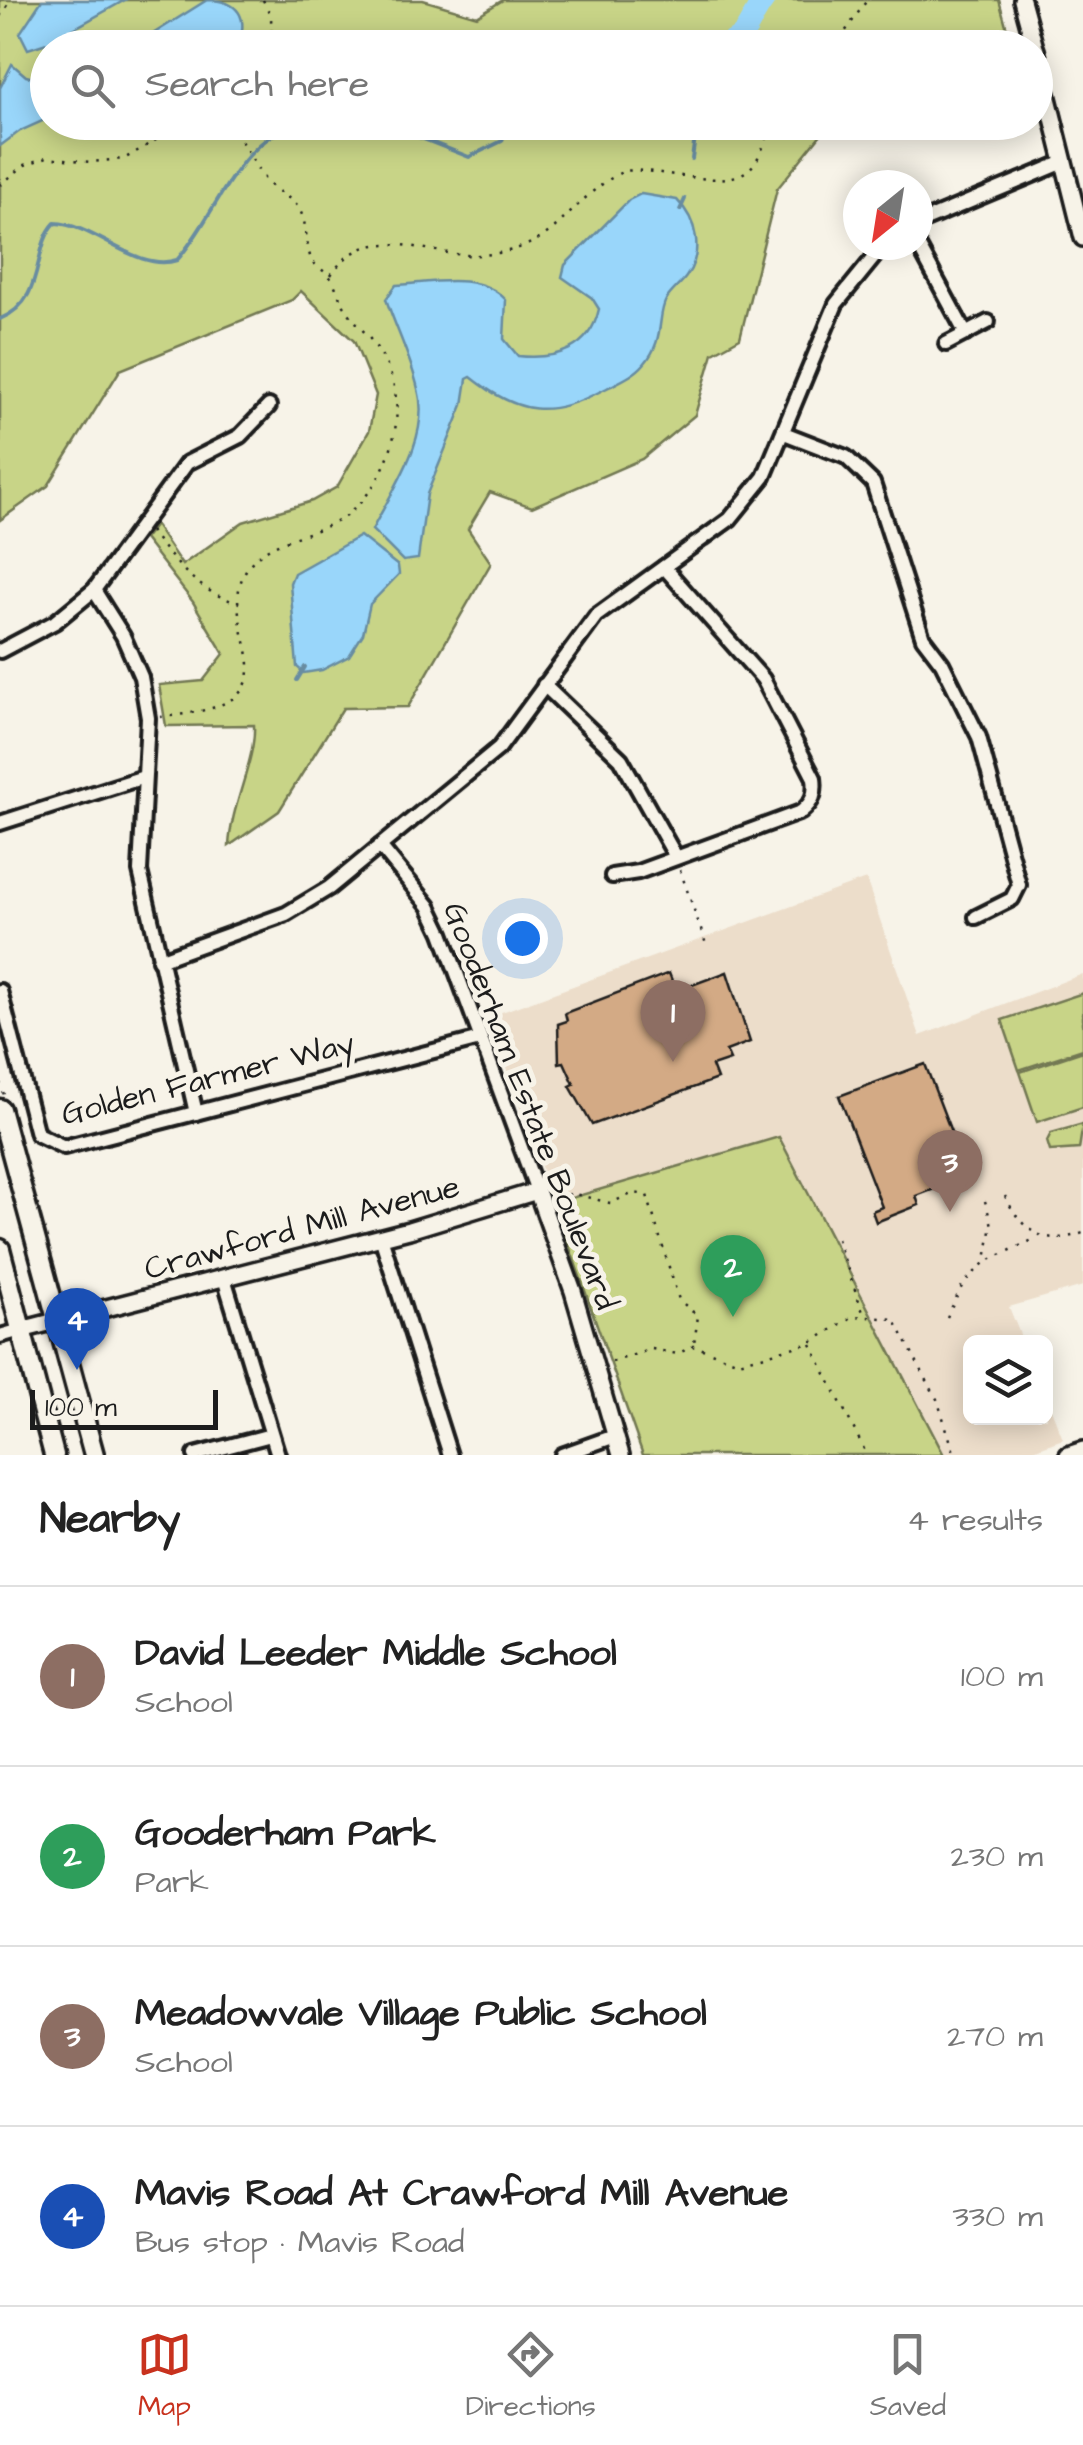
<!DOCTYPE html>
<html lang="en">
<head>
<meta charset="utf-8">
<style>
  :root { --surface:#fff; --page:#f6f6f6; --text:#222; --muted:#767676; --line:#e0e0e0; --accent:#c8321e }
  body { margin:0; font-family:"Architects Daughter",sans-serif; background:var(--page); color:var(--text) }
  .controls { position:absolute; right:30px; bottom:30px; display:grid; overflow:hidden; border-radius:15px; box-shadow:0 5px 25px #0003 }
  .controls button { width:90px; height:90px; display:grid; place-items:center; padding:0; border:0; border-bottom:2px solid var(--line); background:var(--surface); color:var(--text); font:50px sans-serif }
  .compass { position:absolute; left:843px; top:170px; width:90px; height:90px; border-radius:50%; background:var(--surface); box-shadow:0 5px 25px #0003; rotate:210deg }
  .scale { position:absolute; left:30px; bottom:25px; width:188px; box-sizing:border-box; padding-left:10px; border:5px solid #1c1c1c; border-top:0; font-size:28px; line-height:35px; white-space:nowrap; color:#1c1c1c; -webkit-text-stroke:8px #f7f3e8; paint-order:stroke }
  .you { position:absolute; left:522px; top:938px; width:35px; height:35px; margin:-25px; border:8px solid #fff; border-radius:50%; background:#1a73e8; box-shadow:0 0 0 15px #1a73e833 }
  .badge { display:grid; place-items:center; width:65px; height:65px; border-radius:50%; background:var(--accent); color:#fff; font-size:32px; font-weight:700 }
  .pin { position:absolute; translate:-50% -82px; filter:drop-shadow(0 2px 5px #0008) }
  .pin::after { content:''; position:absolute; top:52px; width:35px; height:30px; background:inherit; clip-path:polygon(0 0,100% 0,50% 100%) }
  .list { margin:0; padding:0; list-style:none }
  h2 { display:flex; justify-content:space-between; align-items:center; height:130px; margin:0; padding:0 40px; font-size:42px }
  h2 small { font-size:32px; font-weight:400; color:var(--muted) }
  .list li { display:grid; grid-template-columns:65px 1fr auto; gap:30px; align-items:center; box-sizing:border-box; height:180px; padding:0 40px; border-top:2px solid var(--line) }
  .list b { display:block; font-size:38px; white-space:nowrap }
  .list p { margin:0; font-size:32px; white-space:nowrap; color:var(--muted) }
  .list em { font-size:32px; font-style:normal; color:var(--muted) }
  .icon { flex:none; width:55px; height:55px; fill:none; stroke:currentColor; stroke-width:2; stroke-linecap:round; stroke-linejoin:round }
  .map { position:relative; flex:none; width:1083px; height:1455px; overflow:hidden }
  .search { position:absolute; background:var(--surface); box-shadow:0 5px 25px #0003; left:30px; right:30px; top:30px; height:110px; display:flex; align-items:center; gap:25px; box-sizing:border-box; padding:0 35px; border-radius:55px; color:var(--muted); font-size:38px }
  .sheet { height:850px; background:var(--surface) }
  nav { display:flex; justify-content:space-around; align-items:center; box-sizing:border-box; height:140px; border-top:2px solid var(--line); background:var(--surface); font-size:28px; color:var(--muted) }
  nav a { display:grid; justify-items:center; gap:5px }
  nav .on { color:var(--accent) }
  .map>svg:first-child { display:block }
  .built { fill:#ecddca }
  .green { fill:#c8d487; stroke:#727852; stroke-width:2.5 }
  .water { fill:#99d6fa; stroke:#678ca1; stroke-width:2.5 }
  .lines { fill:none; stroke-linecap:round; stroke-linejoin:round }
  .stream { stroke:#678ca1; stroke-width:4 }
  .river { stroke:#99d6fa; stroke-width:22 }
  .building { fill:#d3aa85; stroke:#1c1c1c; stroke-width:2.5 }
  .minor-casing { stroke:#1c1c1c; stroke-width:20 }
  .tertiary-casing { stroke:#1c1c1c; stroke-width:22 }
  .secondary-casing { stroke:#1c1c1c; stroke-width:25 }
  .path { stroke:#1c1c1c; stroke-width:2.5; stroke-dasharray:2.5 8; stroke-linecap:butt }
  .minor { stroke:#f7f3e8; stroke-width:12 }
  .tertiary { stroke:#f7f3e8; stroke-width:15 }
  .secondary { stroke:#f7f3e8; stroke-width:18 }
  .labels { text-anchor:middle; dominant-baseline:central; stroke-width:10; stroke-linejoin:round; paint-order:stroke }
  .street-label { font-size:32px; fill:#1c1c1c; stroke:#f7f3e8 }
</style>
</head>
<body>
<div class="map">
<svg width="1083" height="1455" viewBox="0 0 1083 1455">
  <rect width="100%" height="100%" fill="#f7f3e8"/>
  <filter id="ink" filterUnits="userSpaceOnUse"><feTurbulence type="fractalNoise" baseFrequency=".01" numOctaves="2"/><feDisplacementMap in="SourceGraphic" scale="20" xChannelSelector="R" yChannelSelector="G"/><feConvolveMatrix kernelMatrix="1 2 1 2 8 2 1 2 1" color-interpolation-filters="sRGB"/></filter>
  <g filter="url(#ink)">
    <polygon class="built" points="866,879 920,1036 1083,974 1083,1286 1009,1307 1023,1342 970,1342 970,1418 1046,1418 1046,1397 1063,1439 1020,1455 944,1455 779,1138 554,1203 488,1017"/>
    <g class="green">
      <path d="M0,0H423L477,16L503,0H999L1012,47L48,48V122L830,123L777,189L740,338L713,353L695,415L642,459L532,507L490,492L468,529L491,563L408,707L343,708L279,811L229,846C231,805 256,760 254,725L166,726L159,685L203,681L224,654L193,602L144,539L155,525L182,565L243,522L312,501L337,487L369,431L376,395L354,341L301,291L292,300L120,370L48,486L0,520Z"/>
      <polygon points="1032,122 1034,127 968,137 900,123"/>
      <polygon points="1083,993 1083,1049 1019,1070 1002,1020"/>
      <polygon points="1083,1051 1083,1107 1037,1122 1020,1072"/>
      <polygon points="1083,1124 1079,1149 1050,1151 1047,1141 1051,1133"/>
      <polygon points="779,1137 944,1455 643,1455 554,1203"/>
    </g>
    <g class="water">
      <polygon points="42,0 125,0 50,42 28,49 20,33"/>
      <path d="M207,0C239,0 250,18 237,47H132Z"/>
      <polygon points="12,64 26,76 47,81 47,119 20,131 0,146 0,88"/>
      <polygon points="66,123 129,123 112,137"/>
      <path d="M641,194L677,200C697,220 704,252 686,277C680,285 671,292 666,300C657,316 665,340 644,364C634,376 618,382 605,389C550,418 520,416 471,377L467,379L463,405L427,494L418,559L403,561L372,530C393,488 431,438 418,389C411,358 396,329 386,299L396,285C431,283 480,271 506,300L504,339L518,356C555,360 590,350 599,309L592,298L562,277L565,265L629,200Z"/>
      <polygon points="360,536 398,566 399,574 370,604 363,634 349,656 322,670 304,673 297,667 290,583 294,573"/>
    </g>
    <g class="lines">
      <g class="stream">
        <polyline points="380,122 469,157 502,141 507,122"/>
        <polyline points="692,159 697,122"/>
        <polyline points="680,210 685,199"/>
        <path d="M0,319C47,300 31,248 55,223C94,224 137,273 177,260C217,216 233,144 299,122"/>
        <polyline points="297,680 305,667"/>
      </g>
      <path class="river" d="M718,48C753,36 745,24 764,0"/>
    </g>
    <g class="building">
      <polygon points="727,972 750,1042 726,1051 730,1060 712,1066 717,1079 592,1125 570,1086 574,1084 564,1062 559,1063 558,1024 567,1021 565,1013 669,973 676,991"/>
      <polygon points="925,1064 968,1176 916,1196 919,1205 876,1222 872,1211 882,1207 839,1096"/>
    </g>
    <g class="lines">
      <defs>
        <g id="minor">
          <polyline points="918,223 1064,162"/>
          <polyline points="918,245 966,334"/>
          <polyline points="946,344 988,322"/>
          <polyline points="784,433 846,457 873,483 923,638 942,663 979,737 1019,885 1012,899 976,917"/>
          <polyline points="94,590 123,636 141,677 148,718 140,871 196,1113"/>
          <polyline points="0,651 55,622 94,590 187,463 240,436 269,406"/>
          <polyline points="544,685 621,759 676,857"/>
          <polyline points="0,823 144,777"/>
          <polyline points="380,846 429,906 442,933 537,1191"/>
          <path d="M612,876L638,872L801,812C813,802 816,794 814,778L763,679L664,567"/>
          <polyline points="159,960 286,914 329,888 499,748 596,616 730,519 764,477 836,304 884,245"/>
          <polyline points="0,991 37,1134 64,1147 480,1039"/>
          <polyline points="381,1237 450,1455"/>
          <polyline points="224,1278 278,1455"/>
          <polyline points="0,1336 21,1330"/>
          <polyline points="195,1455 271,1435"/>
          <polyline points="562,1455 615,1436"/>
        </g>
        <g id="tertiary">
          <polyline points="1022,0 1035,48"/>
          <polyline points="1036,50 1083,238"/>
          <polyline points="21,1330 409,1230 537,1191 573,1291 621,1455"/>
          <polyline points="1068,1455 1083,1450"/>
        </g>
        <g id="secondary">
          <polyline points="0,1109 94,1455"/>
          <polyline points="0,1249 54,1455"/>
        </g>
      </defs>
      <use href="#minor" class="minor-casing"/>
      <use href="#tertiary" class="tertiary-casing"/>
      <use href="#secondary" class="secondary-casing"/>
      <g class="path">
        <polyline points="263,0 271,16 272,48"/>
        <polyline points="0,16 12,0"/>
        <polyline points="834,48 867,0"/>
        <polyline points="0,185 25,165 47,157 91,162 124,159 186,122"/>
        <path d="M331,275C370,217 427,259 481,255C564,249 562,202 624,171C657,166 730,195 753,165C762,154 767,136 773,122"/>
        <path d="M150,531C176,563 197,592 239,603"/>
        <path d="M160,717C318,703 210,632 246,570C268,533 326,538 355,508C392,472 410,409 385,362C375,341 357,326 345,307C339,299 337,288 332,280C327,271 315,267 311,259C305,243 308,222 298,207C292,198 277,192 269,184C255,169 249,149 235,134L180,126"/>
        <polyline points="680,870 706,944"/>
        <polyline points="0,1082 4,1095"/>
        <path d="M1005,1196C1023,1233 1044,1246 1083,1233"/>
        <polyline points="559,1201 571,1193 610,1203 634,1193 647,1195 679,1300 698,1316 694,1344"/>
        <polyline points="985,1201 992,1225 986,1260"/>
        <polyline points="837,1239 864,1315"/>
        <polyline points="947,1317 963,1284 985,1262 1037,1238"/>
        <polyline points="811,1344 867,1455"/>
        <polyline points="612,1362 652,1349 677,1354 694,1346 739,1362 810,1343 854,1316 894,1319 937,1399 955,1455"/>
      </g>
      <use href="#minor" class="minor"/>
      <use href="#tertiary" class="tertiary"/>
      <use href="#secondary" class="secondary"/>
    </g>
  </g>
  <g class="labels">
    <g class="street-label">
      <text transform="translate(208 1079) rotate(-14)">Golden Farmer Way</text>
      <text transform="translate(530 1106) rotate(69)">Gooderham Estate Boulevard</text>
      <text transform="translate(302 1228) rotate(-15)">Crawford Mill Avenue</text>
    </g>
  </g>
</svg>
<div class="controls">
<button><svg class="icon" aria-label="layers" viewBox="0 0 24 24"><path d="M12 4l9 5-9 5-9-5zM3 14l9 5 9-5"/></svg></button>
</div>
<svg class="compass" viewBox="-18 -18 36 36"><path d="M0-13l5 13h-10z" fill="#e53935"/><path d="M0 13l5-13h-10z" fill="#767676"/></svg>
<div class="scale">100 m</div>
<div class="you"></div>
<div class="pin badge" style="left:673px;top:1062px;background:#8d6e63">1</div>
<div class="pin badge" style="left:733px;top:1317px;background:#2e9e5b">2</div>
<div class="pin badge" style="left:950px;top:1212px;background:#8d6e63">3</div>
<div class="pin badge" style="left:77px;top:1370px;background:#1a4fb4">4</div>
<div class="search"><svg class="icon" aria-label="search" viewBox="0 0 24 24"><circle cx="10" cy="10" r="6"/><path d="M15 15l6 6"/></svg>Search here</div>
</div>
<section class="sheet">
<h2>Nearby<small>4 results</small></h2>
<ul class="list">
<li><span class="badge" style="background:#8d6e63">1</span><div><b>David Leeder Middle School</b><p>School</p></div><em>100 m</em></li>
<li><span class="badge" style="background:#2e9e5b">2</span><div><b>Gooderham Park</b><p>Park</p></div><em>230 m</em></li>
<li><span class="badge" style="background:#8d6e63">3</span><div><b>Meadowvale Village Public School</b><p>School</p></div><em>270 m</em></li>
<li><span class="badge" style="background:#1a4fb4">4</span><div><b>Mavis Road At Crawford Mill Avenue</b><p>Bus stop · Mavis Road</p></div><em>330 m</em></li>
</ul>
</section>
<nav>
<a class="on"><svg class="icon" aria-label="map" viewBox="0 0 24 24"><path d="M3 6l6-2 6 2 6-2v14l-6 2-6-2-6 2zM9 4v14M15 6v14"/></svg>Map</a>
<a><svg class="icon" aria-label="directions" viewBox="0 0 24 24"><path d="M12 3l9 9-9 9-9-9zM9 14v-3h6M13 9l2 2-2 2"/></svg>Directions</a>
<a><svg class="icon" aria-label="saved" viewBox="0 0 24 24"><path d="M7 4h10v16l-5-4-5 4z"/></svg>Saved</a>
</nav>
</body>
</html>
